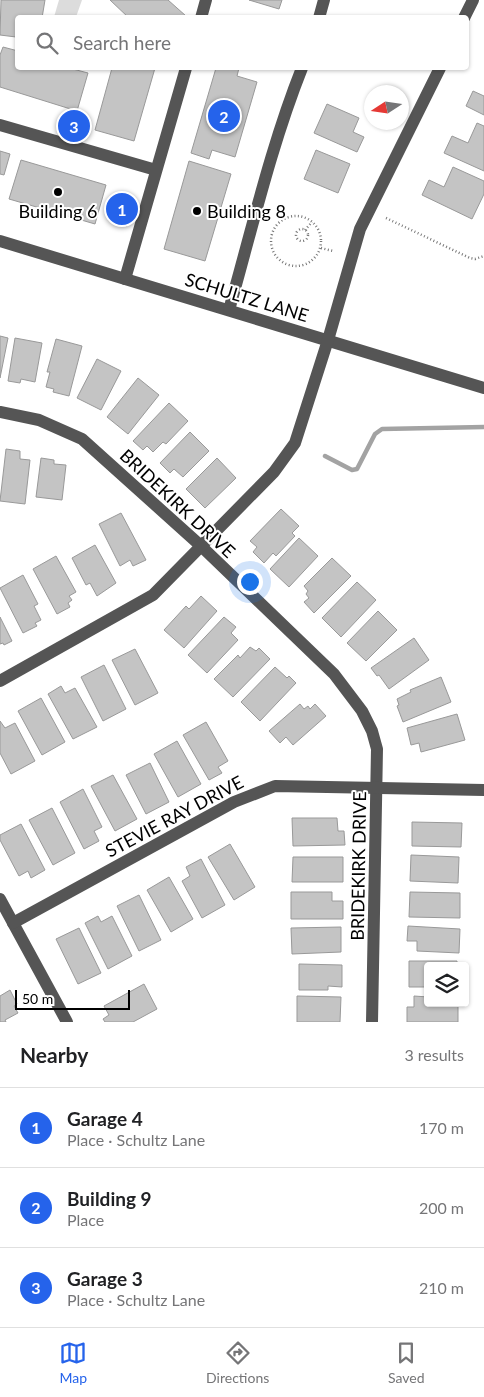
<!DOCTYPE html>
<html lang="en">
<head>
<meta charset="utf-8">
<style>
  :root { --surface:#fff; --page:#f6f6f6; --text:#202124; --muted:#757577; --line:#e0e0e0; --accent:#2563eb }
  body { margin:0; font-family:Lato,sans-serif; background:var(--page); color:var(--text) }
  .controls { position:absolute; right:15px; bottom:15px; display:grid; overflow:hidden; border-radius:5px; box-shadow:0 1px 4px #0004 }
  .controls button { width:45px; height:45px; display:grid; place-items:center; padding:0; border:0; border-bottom:1px solid var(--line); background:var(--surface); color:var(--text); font:25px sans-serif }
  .compass { position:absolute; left:364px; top:85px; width:45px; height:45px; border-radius:50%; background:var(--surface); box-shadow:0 1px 4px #0004; rotate:258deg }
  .scale { position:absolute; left:15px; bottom:12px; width:115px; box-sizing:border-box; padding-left:5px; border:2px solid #000; border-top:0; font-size:14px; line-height:18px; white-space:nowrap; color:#000; -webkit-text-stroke:4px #fff; paint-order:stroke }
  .you { position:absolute; left:249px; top:581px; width:18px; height:18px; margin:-12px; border:4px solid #fff; border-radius:50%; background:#1a73e8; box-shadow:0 0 0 8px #1a73e833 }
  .badge { display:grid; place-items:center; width:32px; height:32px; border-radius:50%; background:var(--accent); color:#fff; font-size:16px; font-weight:700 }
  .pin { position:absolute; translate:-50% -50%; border:2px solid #fff; box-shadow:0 1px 5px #0006 }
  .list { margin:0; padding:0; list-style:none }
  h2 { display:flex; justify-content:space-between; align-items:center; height:65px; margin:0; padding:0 20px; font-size:21px }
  h2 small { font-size:16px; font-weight:400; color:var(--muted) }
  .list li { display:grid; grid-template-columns:32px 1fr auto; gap:15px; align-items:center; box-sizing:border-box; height:80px; padding:0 20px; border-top:1px solid var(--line) }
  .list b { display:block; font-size:19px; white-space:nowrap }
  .list p { margin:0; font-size:16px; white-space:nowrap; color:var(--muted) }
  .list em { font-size:16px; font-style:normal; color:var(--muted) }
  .icon { flex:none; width:28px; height:28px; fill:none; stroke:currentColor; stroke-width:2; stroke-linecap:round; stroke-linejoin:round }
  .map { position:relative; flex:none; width:484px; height:1022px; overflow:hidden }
  .search { position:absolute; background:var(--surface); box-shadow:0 1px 4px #0004; left:15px; right:15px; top:15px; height:55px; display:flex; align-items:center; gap:12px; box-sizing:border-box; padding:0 18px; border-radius:5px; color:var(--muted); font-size:19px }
  .sheet { height:305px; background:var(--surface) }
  nav { display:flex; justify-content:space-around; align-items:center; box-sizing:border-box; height:70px; border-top:1px solid var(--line); background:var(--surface); font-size:14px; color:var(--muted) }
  nav a { display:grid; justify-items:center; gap:2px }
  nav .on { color:var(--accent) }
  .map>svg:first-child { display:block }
  .green { fill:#dcdcdc }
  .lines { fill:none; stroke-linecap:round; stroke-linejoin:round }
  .stream { stroke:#a3a3a3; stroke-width:4.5 }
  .building { fill:#c4c4c4; stroke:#999 }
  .path { stroke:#777; stroke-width:2.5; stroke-dasharray:1 2.5; stroke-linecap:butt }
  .minor { stroke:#555; stroke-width:12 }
  .poi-dot { fill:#000; stroke:#fff; stroke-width:2 }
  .labels { text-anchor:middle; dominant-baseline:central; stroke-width:4; stroke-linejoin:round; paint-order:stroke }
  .poi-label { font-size:18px; fill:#000; stroke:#fff }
  .street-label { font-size:18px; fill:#000; stroke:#fff }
</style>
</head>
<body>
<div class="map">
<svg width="484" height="1022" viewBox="0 0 484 1022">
  <rect width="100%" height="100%" fill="#fff"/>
  <polygon class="green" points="59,0 82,0 76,17 54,17"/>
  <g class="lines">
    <polyline class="stream" points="325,456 352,470 357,469 375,434 382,429 484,427"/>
  </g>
  <g class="building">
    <polygon points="1,0 45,0 42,18 18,18 16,37 0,35"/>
    <polygon points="110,0 168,0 186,16 129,18"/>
    <polygon points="249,0 282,0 279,9"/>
    <polygon points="3,47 18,51 18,68 69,68 88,73 77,111 0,87 0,55"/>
    <polygon points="112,68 155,68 134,141 95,130"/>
    <polygon points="216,68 239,68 237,76 257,82 235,157 212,150 209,159 191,153"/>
    <polygon points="473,91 484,96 484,115 466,106"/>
    <polygon points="327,104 359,118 353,132 364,137 357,152 314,133"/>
    <polygon points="63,113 90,121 85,139 58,131"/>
    <polygon points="477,123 484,126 484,171 444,153 452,136 468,143"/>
    <polygon points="316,150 350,164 338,193 304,179"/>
    <polygon points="0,151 10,154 4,175 0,174"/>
    <polygon points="21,160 106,185 95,224 9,199"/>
    <polygon points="189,161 231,174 205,261 164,249"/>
    <polygon points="453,167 484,181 484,194 472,219 422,195 429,180 444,187"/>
    <polygon points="117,193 135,198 127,226 109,221"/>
    <polygon points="0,336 8,338 0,378"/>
    <polygon points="15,338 42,343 35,382 21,379 20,383 8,381"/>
    <polygon points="56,339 82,346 69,396 53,392 54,389 46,387 50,372 47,372"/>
    <polygon points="97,359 121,371 101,410 77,398"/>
    <polygon points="138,378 159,395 128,434 107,417"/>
    <polygon points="169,403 188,421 166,444 163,442 153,452 147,446 143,450 133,441"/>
    <polygon points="190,432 209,451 183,477 174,469 170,473 160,463"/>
    <polygon points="6,449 20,451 20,459 30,460 25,504 0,501"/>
    <polygon points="41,458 54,460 54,464 66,465 62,500 36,497"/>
    <polygon points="217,458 236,478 205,508 186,489"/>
    <polygon points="281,509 299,526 292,533 295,536 276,556 273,553 264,563 253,552 257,547 250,541"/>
    <polygon points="121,513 146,560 133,566 130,560 120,566 99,524"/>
    <polygon points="299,538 318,556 289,587 270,569"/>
    <polygon points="95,545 116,583 97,596 90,583 86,585 72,558"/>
    <polygon points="56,556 76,592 69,596 72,600 68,603 70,607 57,614 33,569"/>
    <polygon points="332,558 351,576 314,613 304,602 309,598 306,594 308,591 304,586"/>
    <polygon points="23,575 38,604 34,606 41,620 35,623 37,626 23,633 0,588"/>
    <polygon points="357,582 376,600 341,637 322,618"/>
    <polygon points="201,596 217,611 184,648 164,630 186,606 189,609"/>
    <polygon points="378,611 397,630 366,661 347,643"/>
    <polygon points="0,617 12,641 4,645 3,643 0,644"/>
    <polygon points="224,617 236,627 231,633 238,640 207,673 188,655"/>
    <polygon points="414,638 429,660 389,689 379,675 377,676 371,668"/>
    <polygon points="250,647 256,651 259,648 270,659 233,697 214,679 238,655 240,658"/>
    <polygon points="135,649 158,693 135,705 112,660"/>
    <polygon points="104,665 126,709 103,721 81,677"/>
    <polygon points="275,667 287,678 289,676 296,683 260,721 241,702"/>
    <polygon points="441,677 451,702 403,722 397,706 399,705 397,699 411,692 410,690"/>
    <polygon points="61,686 65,693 75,688 97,727 73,739 48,694"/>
    <polygon points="41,698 65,742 42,755 18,711"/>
    <polygon points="300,704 304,709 308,706 310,709 315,704 326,716 293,745 286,737 280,743 269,731"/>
    <polygon points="457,714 465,740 421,752 419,743 411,745 407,728"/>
    <polygon points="0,721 5,728 15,723 35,761 11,774 0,753"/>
    <polygon points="206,722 228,761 218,767 222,773 209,780 183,735"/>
    <polygon points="177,741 201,784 178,797 154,754"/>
    <polygon points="150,763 169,802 146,814 126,775"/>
    <polygon points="113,775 137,819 115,831 91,786"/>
    <polygon points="83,789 102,827 94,831 99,841 84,849 60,802"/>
    <polygon points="52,808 75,853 53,865 29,820"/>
    <polygon points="292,818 337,818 338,831 344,831 345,845 293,846"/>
    <polygon points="412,822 462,823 461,847 412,846"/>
    <polygon points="21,824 45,870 31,878 28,871 19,876 0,840 0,835"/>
    <polygon points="230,844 255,887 234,900 208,857"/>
    <polygon points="411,855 459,857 458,883 410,881"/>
    <polygon points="293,857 343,857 343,882 292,882"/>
    <polygon points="201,859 225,905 202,918 182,881 190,876 186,867"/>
    <polygon points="169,877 193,919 171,932 147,890"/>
    <polygon points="291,892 332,892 332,901 343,901 343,919 291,919"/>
    <polygon points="410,892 460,893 460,918 409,917"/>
    <polygon points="139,895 161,940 139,951 117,906"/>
    <polygon points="98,916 101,922 112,916 132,956 108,969 85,923"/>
    <polygon points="408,926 460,929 459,953 417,951 417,941 407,941"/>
    <polygon points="341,927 341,952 292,954 291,928"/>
    <polygon points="79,928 101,973 78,984 56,939"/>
    <polygon points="409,961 457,961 457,966 428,966 428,987 409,987"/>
    <polygon points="299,964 342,965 342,987 328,986 328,990 299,990"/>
    <polygon points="144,984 157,1009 133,1022 105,1022 103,1019 109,1015 104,1006"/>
    <polygon points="10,990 17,1004 14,1006 18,1013 5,1020 6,1022 0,1022 0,996"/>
    <polygon points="297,996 341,997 340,1022 297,1022"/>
    <polygon points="414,996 428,997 428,1003 458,1003 458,1022 407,1022 407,1007 414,1007"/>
  </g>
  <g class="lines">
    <g class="path">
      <circle cx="296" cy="241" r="25"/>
      <polyline points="386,218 470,258 475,259 484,256"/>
      <circle cx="302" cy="235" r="6"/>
      <polyline points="305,230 312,222"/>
      <polyline points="321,248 333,251"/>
    </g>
    <g class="minor">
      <polyline points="201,18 206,0"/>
      <polyline points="319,18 324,0"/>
      <polyline points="464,18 473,0"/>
      <polyline points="0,125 156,170"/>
      <polyline points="0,241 484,388"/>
      <polyline points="125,279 186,68"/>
      <path d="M229,310C252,229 271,146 302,68"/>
      <polyline points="0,412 39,420 82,439 201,546 334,674 362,711 372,731 377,749 372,1022"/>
      <polyline points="0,681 153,595 274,472 295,443 328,340 360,229 440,68"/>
      <polyline points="0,899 67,1022"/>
      <polyline points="13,923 234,802 275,786 484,790"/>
    </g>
  </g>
  <g class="poi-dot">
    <circle cx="58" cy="192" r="5"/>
    <circle cx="197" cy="211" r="5"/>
  </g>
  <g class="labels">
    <g class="poi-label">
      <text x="58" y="211">Building 6</text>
      <text x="207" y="211" text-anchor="start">Building 8</text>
    </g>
    <g class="street-label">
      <text transform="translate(247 297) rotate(17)">SCHULTZ LANE</text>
      <text transform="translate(178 503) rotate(43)">BRIDEKIRK DRIVE</text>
      <text transform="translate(174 816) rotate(-28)">STEVIE RAY DRIVE</text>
      <text transform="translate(358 866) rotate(-89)">BRIDEKIRK DRIVE</text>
    </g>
  </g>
</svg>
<div class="controls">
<button><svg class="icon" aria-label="layers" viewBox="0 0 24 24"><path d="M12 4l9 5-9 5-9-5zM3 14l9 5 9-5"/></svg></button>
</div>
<svg class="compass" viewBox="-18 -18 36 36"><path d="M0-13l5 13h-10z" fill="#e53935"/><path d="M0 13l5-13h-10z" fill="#757577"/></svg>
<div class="scale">50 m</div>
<div class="you"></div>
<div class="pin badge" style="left:122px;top:209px">1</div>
<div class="pin badge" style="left:224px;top:116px">2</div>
<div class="pin badge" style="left:74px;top:126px">3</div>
<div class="search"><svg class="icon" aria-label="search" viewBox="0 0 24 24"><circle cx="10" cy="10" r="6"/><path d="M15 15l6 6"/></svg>Search here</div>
</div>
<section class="sheet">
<h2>Nearby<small>3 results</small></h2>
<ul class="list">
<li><span class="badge">1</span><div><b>Garage 4</b><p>Place · Schultz Lane</p></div><em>170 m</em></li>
<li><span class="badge">2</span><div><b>Building 9</b><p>Place</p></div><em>200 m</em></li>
<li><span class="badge">3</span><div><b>Garage 3</b><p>Place · Schultz Lane</p></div><em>210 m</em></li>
</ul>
</section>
<nav>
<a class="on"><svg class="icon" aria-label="map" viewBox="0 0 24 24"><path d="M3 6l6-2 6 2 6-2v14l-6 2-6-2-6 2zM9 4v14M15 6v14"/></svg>Map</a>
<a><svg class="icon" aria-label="directions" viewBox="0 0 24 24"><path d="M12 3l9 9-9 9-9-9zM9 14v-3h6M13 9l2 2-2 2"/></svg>Directions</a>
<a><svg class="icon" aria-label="saved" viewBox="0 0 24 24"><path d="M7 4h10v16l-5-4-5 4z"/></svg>Saved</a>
</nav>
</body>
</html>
